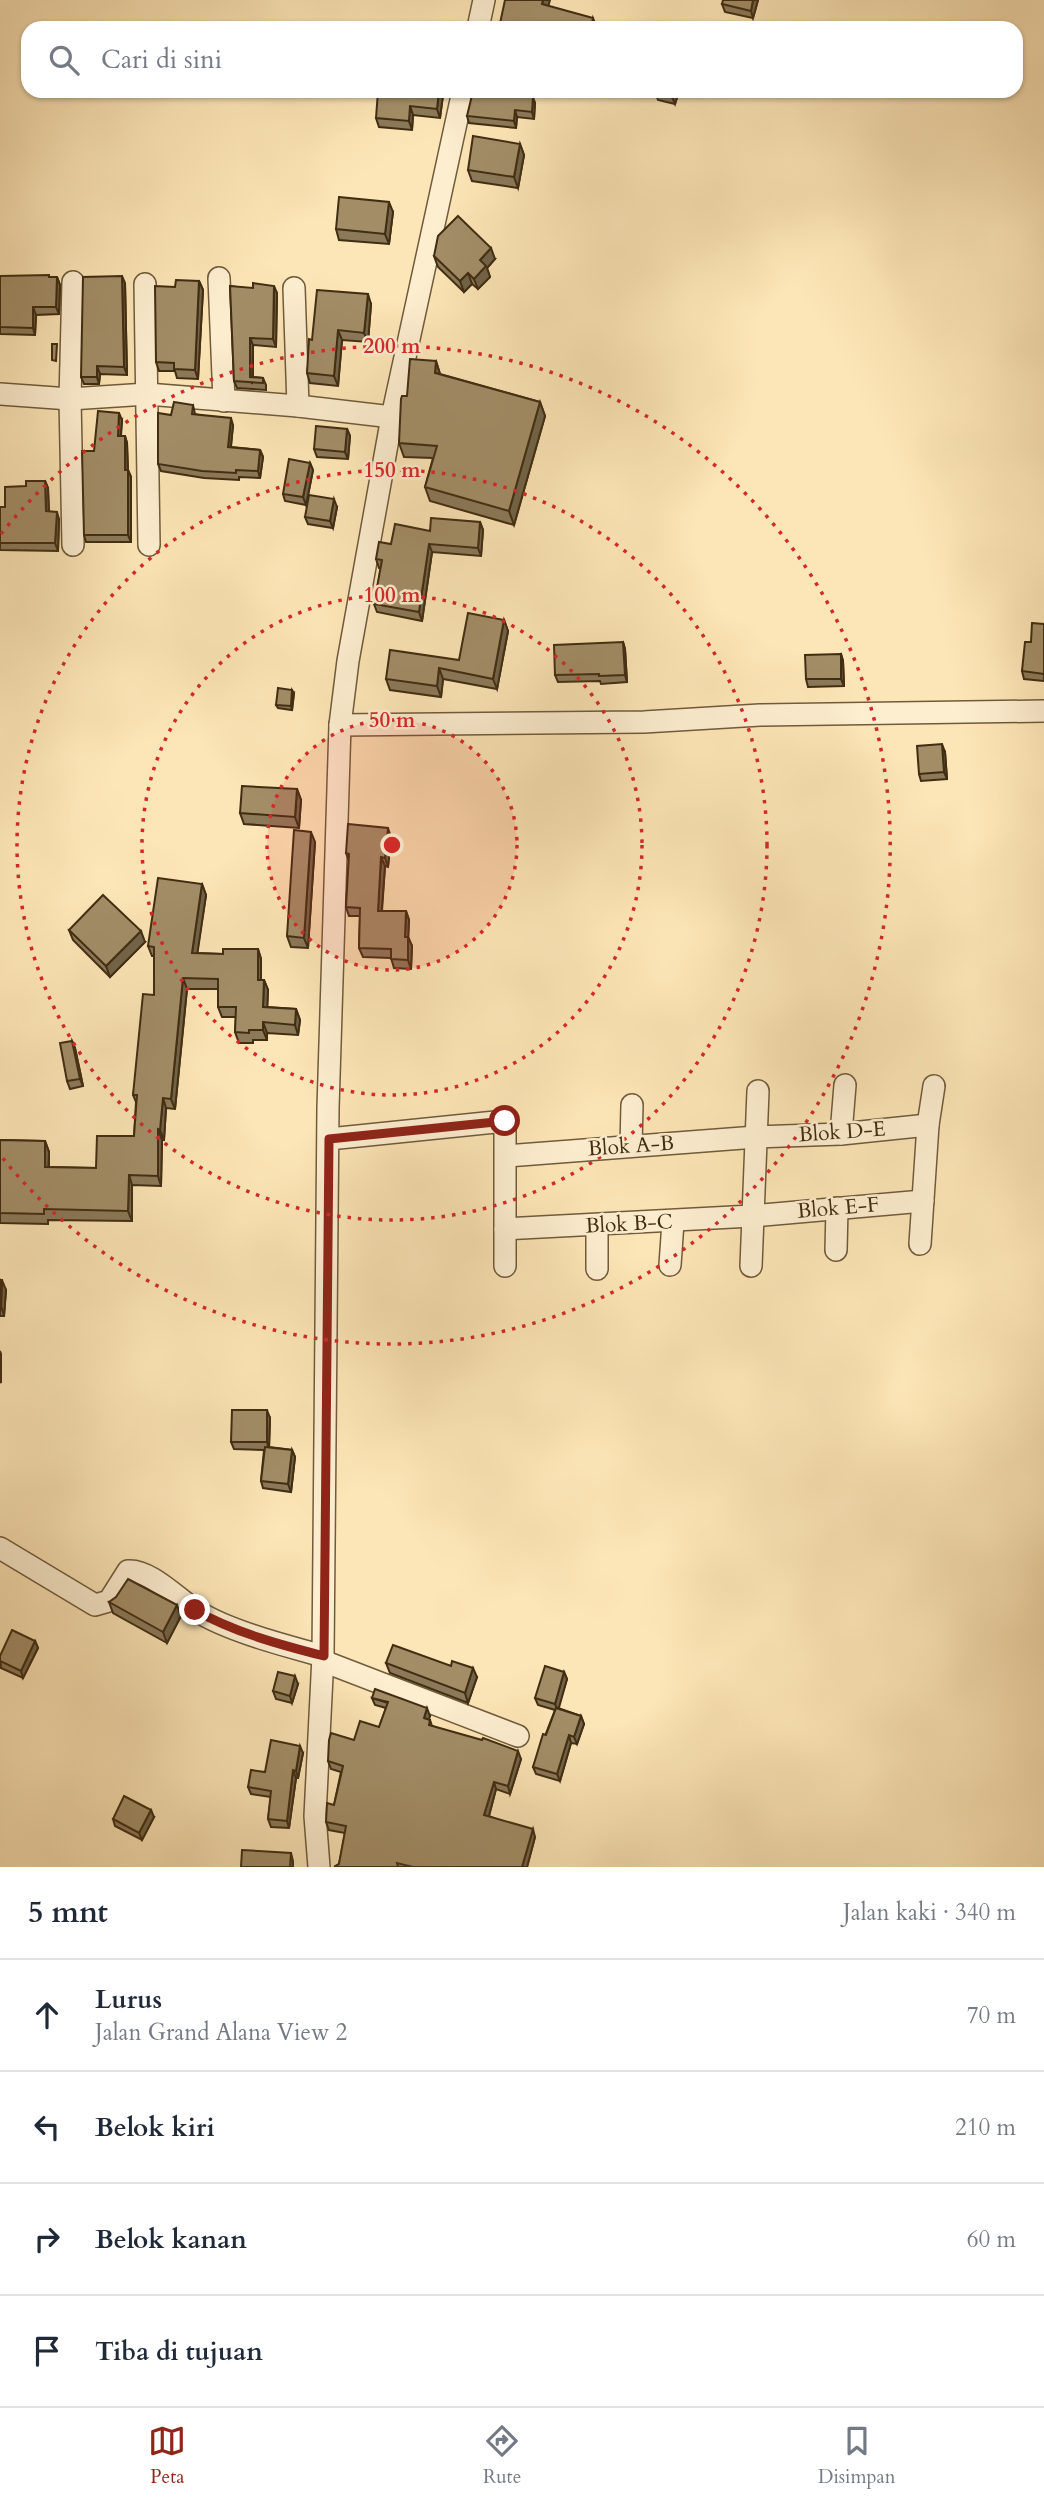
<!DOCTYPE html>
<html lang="id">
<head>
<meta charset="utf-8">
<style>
  :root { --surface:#fff; --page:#f2f2f3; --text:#1f2937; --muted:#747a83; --line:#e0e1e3; --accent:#8f2418 }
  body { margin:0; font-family:Cardo,serif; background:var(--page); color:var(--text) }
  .stop { position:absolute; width:21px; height:21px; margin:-16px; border:5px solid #8f2418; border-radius:50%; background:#fff }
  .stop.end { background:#8f2418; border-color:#fff; box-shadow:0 2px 7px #0008 }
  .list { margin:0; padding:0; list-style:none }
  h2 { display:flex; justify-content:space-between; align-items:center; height:91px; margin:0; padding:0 28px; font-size:30px }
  h2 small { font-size:23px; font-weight:400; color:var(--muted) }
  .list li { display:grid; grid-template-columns:46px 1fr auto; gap:21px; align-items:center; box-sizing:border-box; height:112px; padding:0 28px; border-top:2px solid var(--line) }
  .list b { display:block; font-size:26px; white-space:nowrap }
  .list p { margin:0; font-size:23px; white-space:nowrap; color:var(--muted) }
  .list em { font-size:23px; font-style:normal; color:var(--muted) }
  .icon { flex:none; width:38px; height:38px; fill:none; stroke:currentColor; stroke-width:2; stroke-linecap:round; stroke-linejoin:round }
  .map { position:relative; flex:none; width:1044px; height:1867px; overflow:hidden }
  .search { position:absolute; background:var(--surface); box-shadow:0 2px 5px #0004; left:21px; right:21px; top:21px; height:77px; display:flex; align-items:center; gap:18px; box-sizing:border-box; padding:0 24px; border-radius:21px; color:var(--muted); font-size:26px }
  .sheet { height:539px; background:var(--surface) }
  nav { display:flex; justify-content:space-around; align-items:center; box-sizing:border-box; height:98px; border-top:2px solid var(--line); background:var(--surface); font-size:19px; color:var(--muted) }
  nav a { display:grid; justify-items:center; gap:4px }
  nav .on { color:var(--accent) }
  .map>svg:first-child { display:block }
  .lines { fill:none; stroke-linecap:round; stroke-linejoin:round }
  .minor-casing { stroke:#705b3b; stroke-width:24 }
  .minor { stroke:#fdeed0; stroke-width:21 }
  .wall { fill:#8b7959; stroke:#412d12; stroke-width:2 }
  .shaded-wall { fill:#716348; stroke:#412d12; stroke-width:2 }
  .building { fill:#a28d67; stroke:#412d12; stroke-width:2 }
  .route { stroke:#8f2418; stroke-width:9 }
  .ring { fill:none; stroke:#d62828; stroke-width:3.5; stroke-dasharray:3.5 7 }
  .labels { text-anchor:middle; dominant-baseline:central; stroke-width:5; stroke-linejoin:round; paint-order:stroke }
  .street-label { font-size:21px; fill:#412d12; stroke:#fdeed0 }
  .centre { fill:#d62828; stroke:#fdeed0; stroke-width:3.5 }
  .ring-label { font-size:21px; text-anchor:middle; font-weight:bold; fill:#d62828; stroke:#fdeed0; stroke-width:5; stroke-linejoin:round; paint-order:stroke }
</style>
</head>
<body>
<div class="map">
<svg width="1044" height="1867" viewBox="0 0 1044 1867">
  <rect width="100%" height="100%" fill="#fce5b6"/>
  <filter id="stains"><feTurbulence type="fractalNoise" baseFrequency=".00286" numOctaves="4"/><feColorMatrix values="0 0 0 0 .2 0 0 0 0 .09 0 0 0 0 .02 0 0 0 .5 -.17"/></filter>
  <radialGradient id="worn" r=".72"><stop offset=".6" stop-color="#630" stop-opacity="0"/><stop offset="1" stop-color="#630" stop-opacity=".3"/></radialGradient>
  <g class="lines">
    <defs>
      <g id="minor">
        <polyline points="478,28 484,0"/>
        <polyline points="219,278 224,401"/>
        <polyline points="145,284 149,545"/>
        <polyline points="294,288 298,406"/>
        <polyline points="0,394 70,399 147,394 298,406 392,417"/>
        <polyline points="73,545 70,399 73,282"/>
        <polyline points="340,725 644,722 760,715 1044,711"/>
        <polyline points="841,1134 845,1085"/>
        <polyline points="329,1139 505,1121 505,1266"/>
        <polyline points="631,1146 632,1105"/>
        <polyline points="506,1156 756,1137 841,1134 928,1125"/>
        <polyline points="505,1229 752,1216 923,1201"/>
        <polyline points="920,1244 928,1125 934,1086"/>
        <polyline points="836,1250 837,1208"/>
        <polyline points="670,1265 673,1222"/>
        <polyline points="751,1266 758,1091"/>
        <polyline points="597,1269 597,1225"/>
        <path d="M0,1548L95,1605L109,1601L128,1571C150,1569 179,1600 197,1611C228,1631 287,1646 323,1656"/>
        <polyline points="323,1661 518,1736"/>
        <polyline points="319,1867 315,1816 323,1656 328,1108 340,725 348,661 392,417 463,91"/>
      </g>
    </defs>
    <use href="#minor" class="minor-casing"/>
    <use href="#minor" class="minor"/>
  </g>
  <g class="wall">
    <polygon points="758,0 753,18 725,12 722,4"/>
    <polygon points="439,91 441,91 443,95 440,118 413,115 412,130 379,127 376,118"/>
    <polygon points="679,91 675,104 658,100 655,92"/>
    <polygon points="535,103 534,119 517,117 516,128 469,123 467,116"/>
    <polygon points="520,144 524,155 518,188 472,181 468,170"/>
    <polygon points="393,212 389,244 339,240 336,229"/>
    <polygon points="434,256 495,259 487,268 490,277 478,289 472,284 464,292 438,267"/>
    <polygon points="50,277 57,277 60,285 59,314 36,315 35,335 0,334 0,303"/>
    <polygon points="199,281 203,290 198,379 177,378 175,371 159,371 156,362 175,287"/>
    <polygon points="125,283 127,375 100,374 99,384 84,384 81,377"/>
    <polygon points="230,286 277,293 276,347 253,345 253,377 263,378 266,385 266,390 237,388 234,381"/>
    <polygon points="371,304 368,342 342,340 338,386 310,383 307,373 312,340"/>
    <polygon points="436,361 440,374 540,402 545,416 514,525 430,501 425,487 433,458 404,457 399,443 407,396"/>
    <polygon points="193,405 195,414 233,425 231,447 260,450 263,457 260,478 239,477 239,480 204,478 161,471 158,464 171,415"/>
    <polygon points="122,420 121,436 125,436 127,443 128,470 131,477 131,542 86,542 84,535 94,451"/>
    <polygon points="347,429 350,436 348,459 317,457 314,449"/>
    <polygon points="310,463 313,470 306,505 285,501 283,494"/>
    <polygon points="45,481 48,488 49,511 59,519 58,551 0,550 0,507 5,507 26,486"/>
    <polygon points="337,507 333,528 308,524 305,517"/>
    <polygon points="480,522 483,530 481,556 432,552 422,621 377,612 374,604 381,568 379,568 376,559 391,544 430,531"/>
    <polygon points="504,620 508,631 497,689 443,679 441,697 390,690 386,679 459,660"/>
    <polygon points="1044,624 1044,681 1024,679 1022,671 1031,642"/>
    <polygon points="623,642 625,649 627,682 601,684 600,681 558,682 555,675"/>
    <polygon points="841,654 843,661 844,686 808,687 806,679"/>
    <polygon points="294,693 292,710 278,708 276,705"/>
    <polygon points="945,752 947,779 921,781 919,774"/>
    <polygon points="297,789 301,800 299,828 244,824 240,813"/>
    <polygon points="391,837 388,867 385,866 382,911 406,911 409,920 408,937 412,946 411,969 394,968 391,958 363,957 359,948 360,916 349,916 346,907 349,861 346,853"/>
    <polygon points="315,842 308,948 291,947 287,936"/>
    <polygon points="202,884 206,895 197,953 223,954 258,949 261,959 261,980 264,980 268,990 267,1007 296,1009 300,1020 298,1035 267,1033 267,1040 253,1040 253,1043 239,1043 235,1032 236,1017 222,1017 218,1007 218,989 187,989 175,1109 166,1108 164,1140 162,1140 161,1186 132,1185 132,1221 48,1220 48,1224 0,1223 0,1140 45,1141 49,1152 49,1167 96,1168 134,1136 136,1102 133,1095 154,995 154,956 152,956 148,946"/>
    <polygon points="69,930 145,942 110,977 73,940"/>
    <polygon points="72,1041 75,1048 83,1086 70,1089 67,1081"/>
    <polygon points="0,1280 6,1290 4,1316 0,1316"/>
    <polygon points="270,1418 269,1447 292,1450 295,1457 291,1492 263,1488 261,1481 264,1450 234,1449 231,1442"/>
    <polygon points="109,1602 181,1616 167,1643 113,1613"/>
    <polygon points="35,1641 38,1648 23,1678 1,1668 0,1656"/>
    <polygon points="386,1663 451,1666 477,1677 468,1703 390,1673"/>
    <polygon points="564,1672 567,1679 558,1708 581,1716 584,1724 577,1744 571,1743 560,1781 536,1774 533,1767 555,1710 538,1705 535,1698"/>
    <polygon points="298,1684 292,1703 276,1699 273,1691"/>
    <polygon points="372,1698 430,1716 428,1719 430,1720 432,1726 521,1759 510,1794 496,1789 489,1816 535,1837 527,1867 335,1867 339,1864 345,1833 329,1830 326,1822 334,1805 341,1772 331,1769 328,1761 354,1740 379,1727 386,1708 375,1705"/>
    <polygon points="303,1753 298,1778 296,1778 289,1828 271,1827 268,1819 271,1797 251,1794 248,1787 265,1772"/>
    <polygon points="154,1817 142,1840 115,1826 113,1819"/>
  </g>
  <g class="shaded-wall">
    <polygon points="543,0 550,0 546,14 542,4"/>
    <polygon points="753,0 758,0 753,18 751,11"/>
    <polygon points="593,18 597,28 591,28"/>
    <polygon points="439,91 441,91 443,95 440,118 437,109"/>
    <polygon points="674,91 679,91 675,104 672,97"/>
    <polygon points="533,97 535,103 534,119 532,112"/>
    <polygon points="410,106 413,115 412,130 409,121"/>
    <polygon points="515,110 517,117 516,128 514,121"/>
    <polygon points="520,144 524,155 518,188 514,177"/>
    <polygon points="389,202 393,212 389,244 385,234"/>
    <polygon points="491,248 495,259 487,268 490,277 478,289 474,279 480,260"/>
    <polygon points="468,273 472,284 464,292 460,281"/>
    <polygon points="122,276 125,283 127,375 124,367"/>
    <polygon points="57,277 60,285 59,314 56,307"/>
    <polygon points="199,281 203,290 198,379 195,370"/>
    <polygon points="274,286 277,293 276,347 273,339"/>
    <polygon points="368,294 371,304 368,342 364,333"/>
    <polygon points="33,307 36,315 35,335 33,328"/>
    <polygon points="338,330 342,340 338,386 334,376"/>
    <polygon points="250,338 253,345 252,384 250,377"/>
    <polygon points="436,361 440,374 435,373"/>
    <polygon points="97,366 100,374 99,384 97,377"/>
    <polygon points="540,402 545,416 514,525 509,511"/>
    <polygon points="119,413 122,420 120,443 118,436"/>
    <polygon points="231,418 233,425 230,454 228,447"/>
    <polygon points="347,429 350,436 348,459 345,452"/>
    <polygon points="125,436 127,443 128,477 125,470"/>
    <polygon points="260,450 263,457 260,478 258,471"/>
    <polygon points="310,463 313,470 306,505 303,497"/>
    <polygon points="128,470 131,477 131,542 128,535"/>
    <polygon points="45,481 48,488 49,519 46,511"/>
    <polygon points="334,499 337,507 333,528 330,521"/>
    <polygon points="57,512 59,519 58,551 55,543"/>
    <polygon points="480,522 483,530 481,556 478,548"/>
    <polygon points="429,544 432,552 422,621 419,612"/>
    <polygon points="504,620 508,631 497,689 493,679"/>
    <polygon points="623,642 625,649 627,682 625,675"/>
    <polygon points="841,654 843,661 844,686 841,679"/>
    <polygon points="439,668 443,679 441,697 437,686"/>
    <polygon points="292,690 294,693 292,710 291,706"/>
    <polygon points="942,744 945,752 947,779 944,772"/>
    <polygon points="297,789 301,800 299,828 295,817"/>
    <polygon points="388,828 391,837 388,867 385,858"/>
    <polygon points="311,832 315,842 308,948 304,938"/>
    <polygon points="381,857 385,866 381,919 378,911"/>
    <polygon points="202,884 206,895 196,963 192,953"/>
    <polygon points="406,911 409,920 408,946 405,937"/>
    <polygon points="141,931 145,942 110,977 106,966"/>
    <polygon points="408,937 412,946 411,969 408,960"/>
    <polygon points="258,949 261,959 261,990 258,980"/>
    <polygon points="183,978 187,989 175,1109 171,1099"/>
    <polygon points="264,980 268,990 267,1017 263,1007"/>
    <polygon points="296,1009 300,1020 298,1035 295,1025"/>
    <polygon points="263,1022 267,1033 267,1040 263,1030"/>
    <polygon points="72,1041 75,1048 83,1086 80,1079"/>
    <polygon points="163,1098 166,1108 164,1140 160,1130"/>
    <polygon points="158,1129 162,1140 161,1186 158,1176"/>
    <polygon points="45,1141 49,1152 48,1177 45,1167"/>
    <polygon points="129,1175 132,1185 132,1221 128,1211"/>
    <polygon points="2,1280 6,1290 4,1316 1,1306"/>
    <polygon points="0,1351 1,1354 1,1383 0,1381"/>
    <polygon points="267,1410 270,1418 269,1450 267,1442"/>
    <polygon points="292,1450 295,1457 291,1492 288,1484"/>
    <polygon points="177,1605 181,1616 167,1643 163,1632"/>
    <polygon points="35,1641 38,1648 23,1678 21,1671"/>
    <polygon points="473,1668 477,1677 468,1703 465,1693"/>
    <polygon points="564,1672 567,1679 558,1711 555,1704"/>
    <polygon points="295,1676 298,1684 292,1703 290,1696"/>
    <polygon points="427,1708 430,1716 427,1726 424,1718"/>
    <polygon points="581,1716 584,1724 577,1744 574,1737"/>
    <polygon points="569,1735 571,1743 560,1781 557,1774"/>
    <polygon points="300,1746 303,1753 298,1778 296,1771"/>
    <polygon points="518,1751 521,1759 510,1794 508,1786"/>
    <polygon points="293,1770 296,1778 289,1828 287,1821"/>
    <polygon points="494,1782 496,1789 487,1823 484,1815"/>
    <polygon points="151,1810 154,1817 142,1840 139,1833"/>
    <polygon points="533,1829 535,1837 527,1867 522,1867"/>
    <polygon points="291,1853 293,1861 293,1867 290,1867"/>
  </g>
  <g class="building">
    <polygon points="505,0 543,0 542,4 593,18 591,28 499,28"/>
    <polygon points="723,0 753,0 751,11 722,4"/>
    <polygon points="378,91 439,91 437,109 410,106 409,121 376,118"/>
    <polygon points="473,91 533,97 532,112 515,110 514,121 467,116"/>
    <polygon points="655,91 674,91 672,97 655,92"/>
    <polygon points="473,136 520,144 514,177 468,170"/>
    <polygon points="339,197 389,202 385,234 336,229"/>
    <polygon points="458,216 491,248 480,260 486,266 474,279 468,273 460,281 434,256 438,236"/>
    <polygon points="49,275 49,277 57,277 56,307 33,307 33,328 0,327 0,276"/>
    <polygon points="122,276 124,367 97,366 97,377 81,377 83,277"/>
    <polygon points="176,280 199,281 195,370 174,369 174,363 156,362 155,286 175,287"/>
    <polygon points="253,283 274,286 273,339 250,338 250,377 263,378 263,383 234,381 230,286 253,288"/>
    <polygon points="317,290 368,294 364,333 338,330 334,376 307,373 309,339 312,340"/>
    <polygon points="52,344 57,344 56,361 52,360"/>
    <polygon points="410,359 436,361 435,373 540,402 509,511 425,487 437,446 399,443 401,399 402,396 407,396"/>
    <polygon points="174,402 193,405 192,414 231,418 228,447 260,450 258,471 236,470 236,473 202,471 158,464 158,413 171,415"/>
    <polygon points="98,411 119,413 118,436 125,436 125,470 128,470 128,535 84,535 82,451 94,451"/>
    <polygon points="316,426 347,429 345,452 314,449"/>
    <polygon points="289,459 310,463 303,497 283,494"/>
    <polygon points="26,481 45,481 46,511 57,512 55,543 0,543 0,507 5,507 5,487 26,486"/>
    <polygon points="309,495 334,499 330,521 305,517"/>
    <polygon points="431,518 480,522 478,548 429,544 419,612 374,604 382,560 376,559 379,542 391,544 395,524 430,531"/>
    <polygon points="468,613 504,620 493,679 439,668 437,686 386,679 390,650 459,660"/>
    <polygon points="1032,623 1044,624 1044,674 1022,671 1025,642 1031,642"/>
    <polygon points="623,642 625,675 599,676 599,674 555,675 554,645"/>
    <polygon points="841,654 841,679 806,679 805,655"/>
    <polygon points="278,688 292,690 291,706 276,705"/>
    <polygon points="942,744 944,772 919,774 917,746"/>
    <polygon points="242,786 297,789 295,817 240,813"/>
    <polygon points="348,824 388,828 385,858 381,857 378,911 406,911 405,937 408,937 408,960 391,959 391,949 359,948 360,908 346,907 349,854 346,853"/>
    <polygon points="294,830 311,832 304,938 287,936"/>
    <polygon points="158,878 202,884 192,953 223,954 223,949 258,949 258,980 264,980 263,1007 296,1009 295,1025 263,1022 263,1030 249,1030 249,1033 235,1032 236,1007 218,1007 218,979 183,978 171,1099 163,1098 160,1130 158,1129 158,1176 129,1175 128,1211 44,1209 44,1214 0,1213 0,1140 45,1141 45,1167 96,1168 97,1136 134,1136 137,1095 133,1095 143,994 154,995 154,947 148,946"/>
    <polygon points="103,895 141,931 106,966 69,930"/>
    <polygon points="72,1041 80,1079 67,1081 60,1043"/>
    <polygon points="0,1280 2,1280 1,1306 0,1306"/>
    <polygon points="232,1410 267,1410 267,1442 231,1442"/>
    <polygon points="265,1447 292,1450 288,1484 261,1481"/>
    <polygon points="128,1579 177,1605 163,1632 109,1602 116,1597"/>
    <polygon points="12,1630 35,1641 21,1671 0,1661 0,1656"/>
    <polygon points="393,1645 451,1666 452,1661 473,1668 465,1693 386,1663"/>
    <polygon points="545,1666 564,1672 555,1704 535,1698"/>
    <polygon points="278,1672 295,1676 290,1696 273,1691"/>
    <polygon points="375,1689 427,1708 424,1718 430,1720 429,1725 482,1740 483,1738 518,1751 508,1786 494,1782 484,1815 533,1829 522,1867 413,1867 397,1863 398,1867 335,1867 335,1866 339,1864 346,1826 326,1822 327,1803 334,1805 343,1766 328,1761 329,1740 331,1733 354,1740 360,1721 379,1727 388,1702 372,1698"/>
    <polygon points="556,1708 581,1716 574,1737 569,1735 557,1774 533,1767 543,1734 546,1735"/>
    <polygon points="271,1740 300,1746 296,1771 293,1770 287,1821 268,1819 271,1791 248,1787 251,1770 265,1772"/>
    <polygon points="124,1796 151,1810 139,1833 113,1819"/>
    <polygon points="242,1850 291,1853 290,1867 241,1867"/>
  </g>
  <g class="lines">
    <path class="route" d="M195,1610C233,1632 281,1645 324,1656L329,1139L505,1121"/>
  </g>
  <circle cx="392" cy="845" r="125" fill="#d62828" fill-opacity=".12"/>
  <g class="ring">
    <circle cx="392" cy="845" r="125"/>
    <circle cx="392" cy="845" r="250"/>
    <circle cx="392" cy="845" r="375"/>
    <path d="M1 534A499 499 0 1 1 1 1156"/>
  </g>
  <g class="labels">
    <g class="street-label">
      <text transform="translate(842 1132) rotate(-4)">Blok D-E</text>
      <text transform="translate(631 1146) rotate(-4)">Blok A-B</text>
      <text transform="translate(838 1208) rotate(-5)">Blok E-F</text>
      <text transform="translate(629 1224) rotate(-3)">Blok B-C</text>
    </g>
  </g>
  <circle cx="392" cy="845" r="10" class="centre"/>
  <g class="ring-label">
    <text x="392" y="353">200 m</text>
    <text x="392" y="477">150 m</text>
    <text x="392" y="602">100 m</text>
    <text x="392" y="727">50 m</text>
  </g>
  <rect width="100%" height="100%" filter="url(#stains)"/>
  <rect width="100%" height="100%" fill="url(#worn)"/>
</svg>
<div class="stop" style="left:505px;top:1121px"></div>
<div class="stop end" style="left:195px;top:1610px"></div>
<div class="search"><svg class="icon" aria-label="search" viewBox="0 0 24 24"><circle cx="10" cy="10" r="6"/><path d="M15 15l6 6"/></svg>Cari di sini</div>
</div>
<section class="sheet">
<h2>5 mnt<small>Jalan kaki · 340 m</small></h2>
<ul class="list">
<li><svg class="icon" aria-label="ahead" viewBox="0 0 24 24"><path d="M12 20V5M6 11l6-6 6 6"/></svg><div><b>Lurus</b><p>Jalan Grand Alana View 2</p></div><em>70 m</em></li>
<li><svg class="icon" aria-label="left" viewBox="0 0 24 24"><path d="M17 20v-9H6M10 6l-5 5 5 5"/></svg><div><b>Belok kiri</b></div><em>210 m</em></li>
<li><svg class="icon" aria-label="right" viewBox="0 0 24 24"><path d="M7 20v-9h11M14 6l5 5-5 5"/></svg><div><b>Belok kanan</b></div><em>60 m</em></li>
<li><svg class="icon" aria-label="arrive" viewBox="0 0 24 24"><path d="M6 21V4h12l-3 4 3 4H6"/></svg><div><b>Tiba di tujuan</b></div></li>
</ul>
</section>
<nav>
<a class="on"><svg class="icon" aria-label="map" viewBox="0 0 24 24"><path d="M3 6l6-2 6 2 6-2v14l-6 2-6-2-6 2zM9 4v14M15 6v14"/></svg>Peta</a>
<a><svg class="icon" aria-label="directions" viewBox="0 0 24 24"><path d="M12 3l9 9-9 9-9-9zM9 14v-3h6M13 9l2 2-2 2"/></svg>Rute</a>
<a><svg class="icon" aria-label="saved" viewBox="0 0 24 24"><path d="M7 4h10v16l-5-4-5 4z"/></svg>Disimpan</a>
</nav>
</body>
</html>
